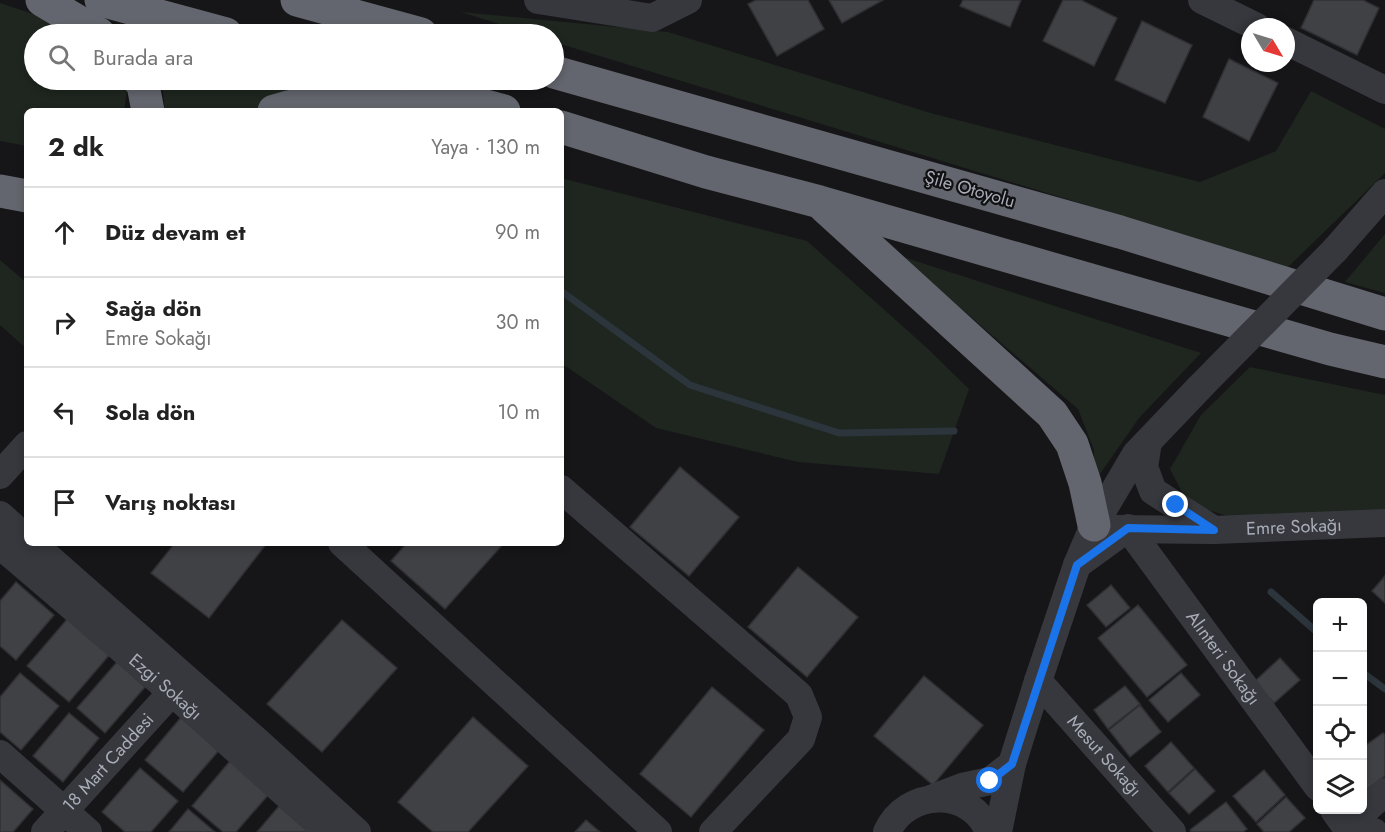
<!DOCTYPE html>
<html lang="tr">
<head>
<meta charset="utf-8">
<style>
  :root { --surface:#fff; --page:#f6f6f6; --text:#222; --muted:#767676; --line:#e0e0e0 }
  body { margin:0; font-family:Jost,sans-serif; background:var(--page); color:var(--text) }
  .controls { position:absolute; right:18px; bottom:18px; display:grid; overflow:hidden; border-radius:9px; box-shadow:0 3px 9px #0003 }
  .controls button { width:54px; height:54px; display:grid; place-items:center; padding:0; border:0; border-bottom:2px solid var(--line); background:var(--surface); color:var(--text); font:30px sans-serif }
  .compass { position:absolute; left:1241px; top:18px; width:54px; height:54px; border-radius:50%; background:var(--surface); box-shadow:0 3px 9px #0003; rotate:128deg }
  .stop { position:absolute; width:18px; height:18px; margin:-14px; border:4px solid #1a73e8; border-radius:50%; background:#fff }
  .stop.end { background:#1a73e8; border-color:#fff; box-shadow:0 2px 6px #0008 }
  .list { margin:0; padding:0; list-style:none }
  h2 { display:flex; justify-content:space-between; align-items:center; height:78px; margin:0; padding:0 24px; font-size:26px }
  h2 small { font-size:20px; font-weight:400; color:var(--muted) }
  .list li { display:grid; grid-template-columns:39px 1fr auto; gap:18px; align-items:center; box-sizing:border-box; height:90px; padding:0 24px; border-top:2px solid var(--line) }
  .list b { display:block; font-size:22px; white-space:nowrap }
  .list p { margin:0; font-size:20px; white-space:nowrap; color:var(--muted) }
  .list em { font-size:20px; font-style:normal; color:var(--muted) }
  .icon { flex:none; width:33px; height:33px; fill:none; stroke:currentColor; stroke-width:2; stroke-linecap:round; stroke-linejoin:round }
  .map { position:relative; flex:none; width:1385px; height:832px; overflow:hidden }
  .search { position:absolute; background:var(--surface); box-shadow:0 3px 9px #0003; left:24px; top:24px; width:540px; height:66px; display:flex; align-items:center; gap:15px; box-sizing:border-box; padding:0 21px; border-radius:33px; color:var(--muted); font-size:22px }
  .panel { position:absolute; background:var(--surface); box-shadow:0 3px 9px #0003; left:24px; top:108px; width:540px; height:438px; border-radius:9px }
  .map>svg:first-child { display:block }
  .green { fill:#1e261f }
  .lines { fill:none; stroke-linecap:round; stroke-linejoin:round }
  .stream { stroke:#2c353c; stroke-width:7 }
  .building { fill:#404145; stroke:#303034; stroke-width:1.5 }
  .minor { stroke:#37383d; stroke-width:28 }
  .highway { stroke:#63666e; stroke-width:33 }
  .minor-bridge { stroke:#37383d; stroke-width:28 }
  .route { stroke:#1a73e8; stroke-width:8 }
  .labels { text-anchor:middle; dominant-baseline:central; stroke-width:4.5; stroke-linejoin:round; paint-order:stroke }
  .street-label { font-size:18px; fill:#a8adb8; stroke:#111113 }
</style>
</head>
<body>
<div class="map">
<svg width="1385" height="832" viewBox="0 0 1385 832">
  <rect width="100%" height="100%" fill="#161618"/>
  <g class="green">
    <polygon points="0,3 39,16 75,34 34,34 34,80 123,80 127,90 124,111 27,111 27,146 0,141"/>
    <polygon points="461,12 668,32 934,114 1200,182 1276,151 1311,91 1385,129 1385,173 1288,267 554,42 554,34 531,34"/>
    <polygon points="157,80 292,80 335,92 292,97 257,111 165,111 163,91"/>
    <polygon points="561,178 807,241 926,347 969,389 939,474 798,462 656,428 561,363"/>
    <polygon points="1385,234 1385,293 1345,282"/>
    <polygon points="900,256 1201,353 1139,418 1093,484 1094,450 1078,409"/>
    <polygon points="0,260 27,283 27,349 0,325"/>
    <polygon points="1250,367 1385,395 1385,512 1234,518 1188,504 1170,469 1201,415"/>
  </g>
  <g class="lines">
    <g class="stream">
      <polyline points="561,291 690,385 839,433 954,431"/>
      <polyline points="1271,592 1318,633"/>
      <polyline points="1362,672 1385,689"/>
    </g>
  </g>
  <g class="building">
    <polygon points="756,0 808,0 824,29 777,56 748,4"/>
    <polygon points="829,0 883,0 842,23"/>
    <polygon points="963,0 1021,0 1010,27 960,6"/>
    <polygon points="1063,0 1081,0 1117,18 1094,66 1043,41"/>
    <polygon points="1314,0 1363,0 1379,8 1357,55 1301,28"/>
    <polygon points="1142,21 1192,45 1165,103 1115,80"/>
    <polygon points="1229,59 1278,83 1249,141 1203,117"/>
    <polygon points="680,467 739,517 689,576 630,527"/>
    <polygon points="175,543 267,543 209,618 151,573"/>
    <polygon points="407,543 504,543 445,609 391,561"/>
    <polygon points="798,567 858,617 807,677 748,627"/>
    <polygon points="1385,576 1385,603 1372,591"/>
    <polygon points="16,582 54,615 16,660 0,646 0,601"/>
    <polygon points="1111,585 1130,608 1106,627 1087,605"/>
    <polygon points="1138,605 1187,665 1147,697 1098,638"/>
    <polygon points="69,617 111,653 69,702 27,666"/>
    <polygon points="342,620 397,668 322,752 267,704"/>
    <polygon points="1280,658 1300,680 1274,703 1254,682"/>
    <polygon points="117,662 145,687 105,733 77,708"/>
    <polygon points="20,673 59,706 21,750 0,732 0,697"/>
    <polygon points="1181,673 1200,695 1168,722 1149,700"/>
    <polygon points="924,676 983,725 933,785 874,736"/>
    <polygon points="1125,686 1140,704 1108,729 1094,710"/>
    <polygon points="712,687 764,730 691,817 640,774"/>
    <polygon points="1140,705 1161,732 1130,757 1109,730"/>
    <polygon points="69,713 99,738 63,782 33,756"/>
    <polygon points="183,715 221,748 183,792 145,760"/>
    <polygon points="473,717 528,766 468,832 433,832 398,802"/>
    <polygon points="1383,733 1385,735 1385,776 1362,793 1362,748"/>
    <polygon points="1171,742 1194,768 1168,792 1145,766"/>
    <polygon points="230,761 269,794 236,832 223,832 192,806"/>
    <polygon points="140,768 178,801 151,832 125,832 102,812"/>
    <polygon points="1195,769 1215,791 1189,814 1169,793"/>
    <polygon points="1264,770 1285,795 1256,822 1233,796"/>
    <polygon points="0,780 33,809 13,832 0,832"/>
    <polygon points="1286,797 1305,818 1289,832 1264,832 1257,824"/>
    <polygon points="1226,802 1247,829 1243,832 1191,832 1190,830"/>
    <polygon points="279,806 309,832 257,832"/>
    <polygon points="188,809 215,832 169,832"/>
    <polygon points="586,820 600,832 575,832"/>
  </g>
  <g class="lines">
    <g class="minor">
      <polyline points="538,0 652,18 688,0"/>
      <polyline points="1202,0 1257,27"/>
      <polyline points="1286,41 1385,90"/>
      <polyline points="1335,250 1385,193"/>
      <polyline points="1148,442 1144,467 1153,491 1214,530"/>
      <polyline points="0,475 27,445"/>
      <polyline points="561,489 799,695 808,717 801,739 713,832"/>
      <polyline points="0,515 27,539"/>
      <path id="s1" d="M1114,529L1214,530L1385,523"/>
      <polyline points="32,543 258,742 357,832"/>
      <polyline points="342,543 658,832"/>
      <path id="s2" d="M0,545L172,692L328,832"/>
      <path id="s3" d="M1077,565L1128,528L1318,787"/>
      <path id="s4" d="M1038,681L1172,832"/>
      <polyline points="0,754 88,832"/>
      <polyline points="933,798 962,787 990,781 1012,764"/>
      <polyline points="1334,810 1344,824 1374,832"/>
      <polyline points="1349,825 1385,792"/>
      <path id="s5" d="M45,832L172,692"/>
      <path d="M887,832C906,789 971,786 989,832"/>
      <polyline points="998,832 1012,764 1038,681 1077,565 1094,525 1136,454 1199,388"/>
    </g>
    <g class="highway">
      <polyline points="42,0 99,34"/>
      <polyline points="101,0 226,34"/>
      <polyline points="297,0 421,34"/>
      <polyline points="554,72 1120,232 1385,314"/>
      <polyline points="139,80 143,85 148,111"/>
      <polyline points="389,80 504,111"/>
      <path d="M274,111C324,94 374,104 424,111"/>
      <polyline points="561,127 706,172 820,202 1330,349 1385,362"/>
      <polyline points="0,191 27,196"/>
      <polyline points="825,207 1052,414 1072,444 1085,483 1094,525"/>
    </g>
    <polyline class="minor-bridge" points="1199,388 1335,250"/>
  </g>
  <g class="lines">
    <polyline class="route" points="990,781 1012,764 1077,565 1128,528 1214,530 1176,505"/>
  </g>
  <g class="labels">
    <g class="street-label">
      <text transform="translate(970 189) rotate(16)">Şile Otoyolu</text>
      <text stroke="none"><textPath href="#s1" startOffset="180">Emre Sokağı</textPath></text>
      <text stroke="none"><textPath href="#s3" startOffset="224">Alınteri Sokağı</textPath></text>
      <text stroke="none"><textPath href="#s2" startOffset="218">Ezgi Sokağı</textPath></text>
      <text stroke="none"><textPath href="#s4" startOffset="100">Mesut Sokağı</textPath></text>
      <text stroke="none"><textPath href="#s5" startOffset="94">18 Mart Caddesi</textPath></text>
    </g>
  </g>
</svg>
<div class="controls">
<button>+</button>
<button>−</button>
<button><svg class="icon" aria-label="locate" viewBox="0 0 24 24"><circle cx="12" cy="12" r="6"/><path d="M12 2v4M12 18v4M2 12h4M18 12h4"/></svg></button>
<button><svg class="icon" aria-label="layers" viewBox="0 0 24 24"><path d="M12 4l9 5-9 5-9-5zM3 14l9 5 9-5"/></svg></button>
</div>
<svg class="compass" viewBox="-18 -18 36 36"><path d="M0-13l5 13h-10z" fill="#e53935"/><path d="M0 13l5-13h-10z" fill="#767676"/></svg>
<div class="stop" style="left:990px;top:781px"></div>
<div class="stop end" style="left:1176px;top:505px"></div>
<div class="search"><svg class="icon" aria-label="search" viewBox="0 0 24 24"><circle cx="10" cy="10" r="6"/><path d="M15 15l6 6"/></svg>Burada ara</div>
<section class="panel">
<h2>2 dk<small>Yaya · 130 m</small></h2>
<ul class="list">
<li><svg class="icon" aria-label="ahead" viewBox="0 0 24 24"><path d="M12 20V5M6 11l6-6 6 6"/></svg><div><b>Düz devam et</b></div><em>90 m</em></li>
<li><svg class="icon" aria-label="right" viewBox="0 0 24 24"><path d="M7 20v-9h11M14 6l5 5-5 5"/></svg><div><b>Sağa dön</b><p>Emre Sokağı</p></div><em>30 m</em></li>
<li><svg class="icon" aria-label="left" viewBox="0 0 24 24"><path d="M17 20v-9H6M10 6l-5 5 5 5"/></svg><div><b>Sola dön</b></div><em>10 m</em></li>
<li><svg class="icon" aria-label="arrive" viewBox="0 0 24 24"><path d="M6 21V4h12l-3 4 3 4H6"/></svg><div><b>Varış noktası</b></div></li>
</ul>
</section>
</div>
</body>
</html>
